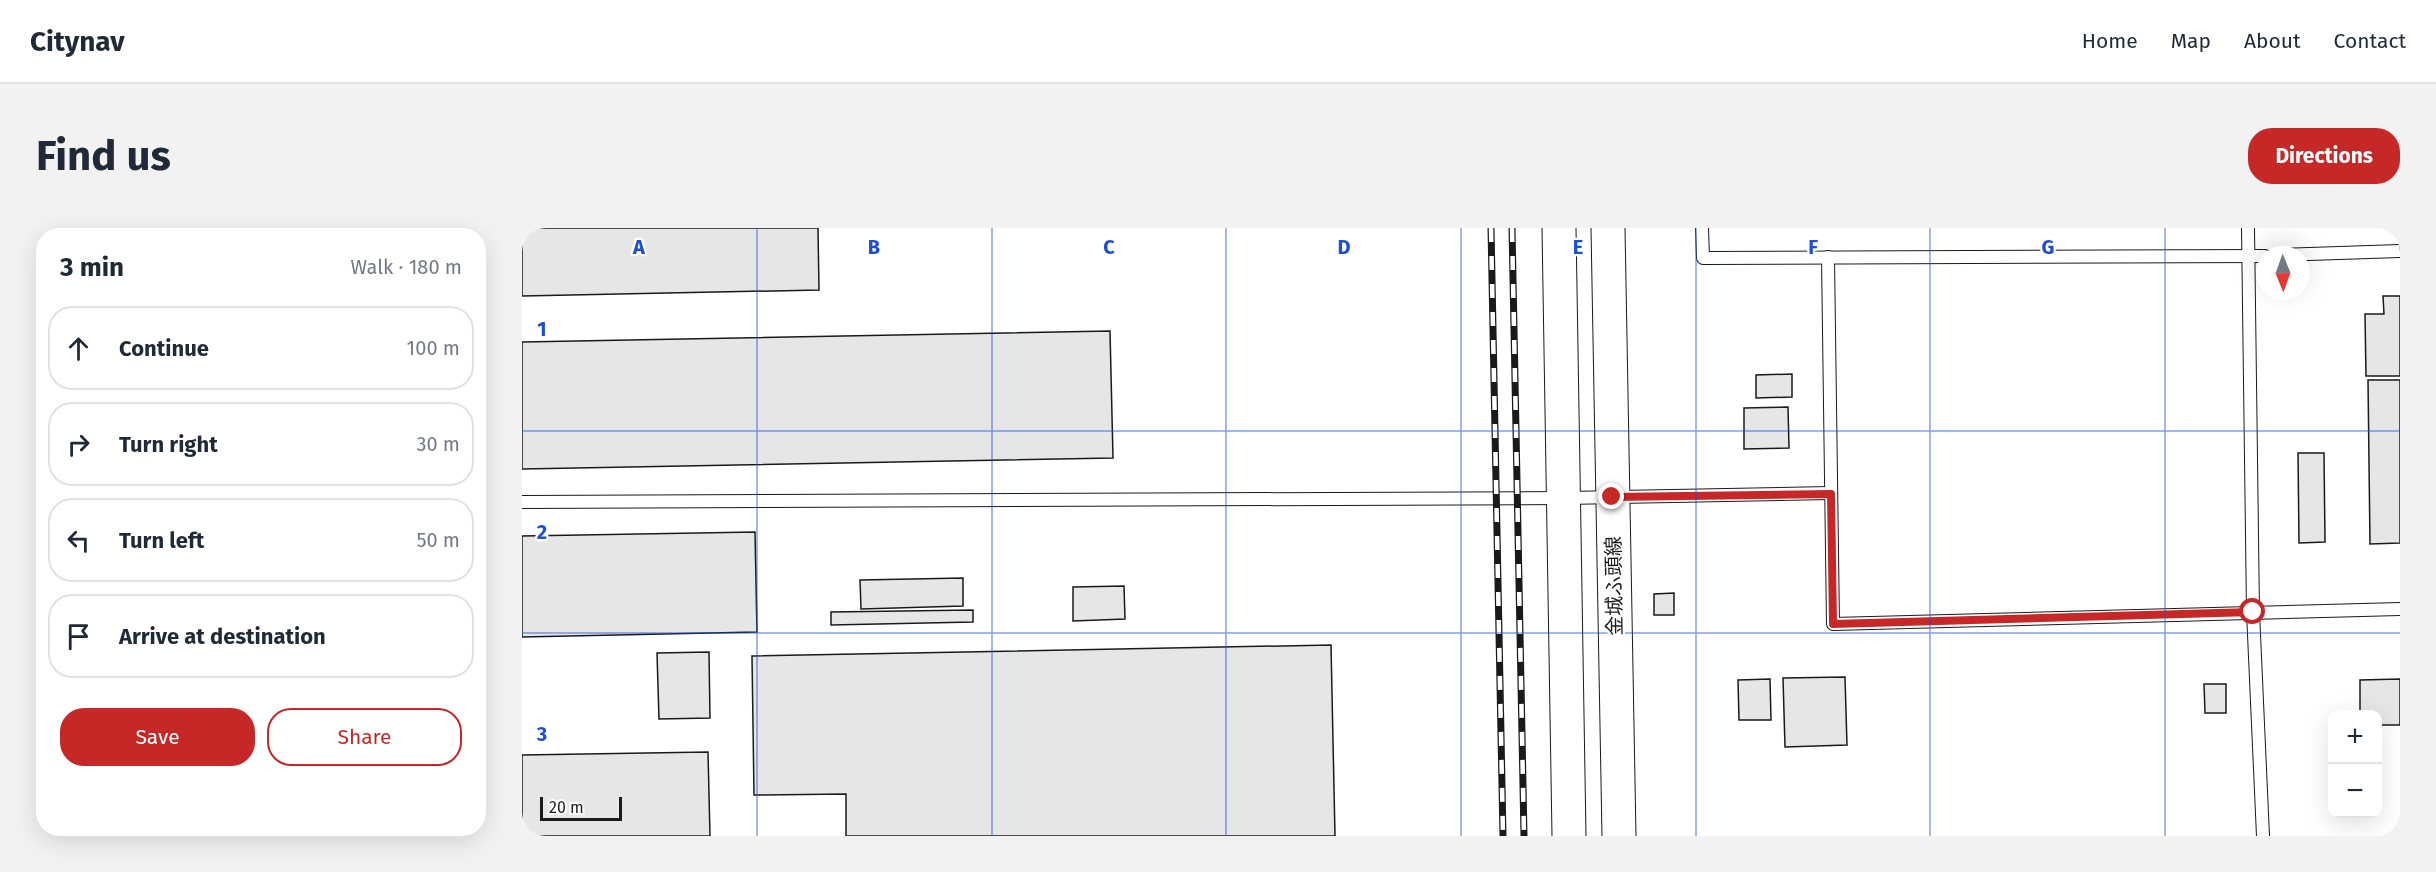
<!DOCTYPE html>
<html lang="en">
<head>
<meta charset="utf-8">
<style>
  :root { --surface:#fff; --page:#f2f2f3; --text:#1f2937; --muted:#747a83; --line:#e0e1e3; --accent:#c62828 }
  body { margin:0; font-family:"Fira Sans","Noto Sans JP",sans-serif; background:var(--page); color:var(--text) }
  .controls { position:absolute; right:18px; bottom:18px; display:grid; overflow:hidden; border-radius:12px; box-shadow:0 6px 24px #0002 }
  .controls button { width:54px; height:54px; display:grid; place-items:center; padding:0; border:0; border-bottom:2px solid var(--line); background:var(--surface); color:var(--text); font:30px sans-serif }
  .compass { position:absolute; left:1734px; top:18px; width:54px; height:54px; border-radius:50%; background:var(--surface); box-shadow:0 6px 24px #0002; rotate:179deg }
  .scale { position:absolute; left:18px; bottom:15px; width:82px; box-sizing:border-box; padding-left:6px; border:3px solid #1a1a1a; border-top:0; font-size:16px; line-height:21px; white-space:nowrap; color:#1a1a1a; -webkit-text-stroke:4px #fff; paint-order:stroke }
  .stop { position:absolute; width:18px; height:18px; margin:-14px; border:4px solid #c62828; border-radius:50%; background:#fff }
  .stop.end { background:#c62828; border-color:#fff; box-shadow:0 2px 6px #0008 }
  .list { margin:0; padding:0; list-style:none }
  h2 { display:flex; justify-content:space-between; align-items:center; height:78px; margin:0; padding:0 24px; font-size:26px }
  h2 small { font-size:20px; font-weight:400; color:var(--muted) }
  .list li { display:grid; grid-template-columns:39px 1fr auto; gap:18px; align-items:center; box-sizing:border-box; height:84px; margin:0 12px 12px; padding:0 12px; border:2px solid var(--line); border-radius:24px }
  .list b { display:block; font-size:22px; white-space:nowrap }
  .list em { font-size:20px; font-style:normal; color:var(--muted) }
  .actions { display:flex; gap:12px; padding:18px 24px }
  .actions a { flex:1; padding:14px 0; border:2px solid var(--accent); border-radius:24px; text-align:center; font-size:21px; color:var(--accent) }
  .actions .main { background:var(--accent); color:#fff }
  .icon { flex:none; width:33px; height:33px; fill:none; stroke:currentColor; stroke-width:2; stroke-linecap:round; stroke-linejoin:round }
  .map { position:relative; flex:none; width:1878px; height:608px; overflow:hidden; border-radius:24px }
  header { display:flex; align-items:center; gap:36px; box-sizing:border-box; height:84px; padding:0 30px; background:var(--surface); border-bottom:2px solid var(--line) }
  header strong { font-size:28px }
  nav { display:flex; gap:33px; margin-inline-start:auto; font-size:21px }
  .intro { display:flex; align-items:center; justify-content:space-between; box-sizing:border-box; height:144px; padding:0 36px }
  h1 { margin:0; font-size:42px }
  .button { padding:15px 27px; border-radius:24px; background:var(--accent); color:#fff; font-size:21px; font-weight:700 }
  main { display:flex; gap:36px; padding:0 36px }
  aside { flex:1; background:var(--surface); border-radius:24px; box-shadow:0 6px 24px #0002 }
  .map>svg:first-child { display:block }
  .building { fill:#e6e6e6; stroke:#1a1a1a; stroke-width:1.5 }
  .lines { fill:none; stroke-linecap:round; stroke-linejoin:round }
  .lane-casing { stroke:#1a1a1a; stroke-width:14 }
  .primary-casing { stroke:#1a1a1a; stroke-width:35 }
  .lane { stroke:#fff; stroke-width:12 }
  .primary { stroke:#fff; stroke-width:33 }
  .rail-casing { stroke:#1a1a1a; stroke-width:7 }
  .rail { stroke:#fff; stroke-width:4.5; stroke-dasharray:14; stroke-linecap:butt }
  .route { stroke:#c62828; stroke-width:8 }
  .grid { fill:none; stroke:#1d4ed8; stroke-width:1.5; stroke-opacity:0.55 }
  .labels { text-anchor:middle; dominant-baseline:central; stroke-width:4.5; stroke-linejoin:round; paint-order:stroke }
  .street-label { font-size:20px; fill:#1a1a1a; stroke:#fff }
  .grid-label { font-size:20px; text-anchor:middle; font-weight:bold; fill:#1d4ed8; stroke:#fff; stroke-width:4.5; stroke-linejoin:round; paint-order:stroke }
</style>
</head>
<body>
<header>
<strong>Citynav</strong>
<nav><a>Home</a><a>Map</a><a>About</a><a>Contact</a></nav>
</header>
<div class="intro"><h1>Find us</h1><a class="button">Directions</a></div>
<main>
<aside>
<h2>3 min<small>Walk · 180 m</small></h2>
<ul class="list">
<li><svg class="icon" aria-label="ahead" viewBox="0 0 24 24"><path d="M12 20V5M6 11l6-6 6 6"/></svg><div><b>Continue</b></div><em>100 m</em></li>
<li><svg class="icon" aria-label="right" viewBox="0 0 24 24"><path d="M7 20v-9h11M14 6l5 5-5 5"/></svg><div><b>Turn right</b></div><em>30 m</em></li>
<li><svg class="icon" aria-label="left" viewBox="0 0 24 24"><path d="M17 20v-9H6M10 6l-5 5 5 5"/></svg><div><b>Turn left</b></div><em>50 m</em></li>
<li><svg class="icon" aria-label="arrive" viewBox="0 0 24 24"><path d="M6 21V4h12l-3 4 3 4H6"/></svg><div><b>Arrive at destination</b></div></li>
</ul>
<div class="actions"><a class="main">Save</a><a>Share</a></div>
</aside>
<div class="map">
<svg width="1878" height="608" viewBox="0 0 1878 608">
  <rect width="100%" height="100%" fill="#fff"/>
  <g class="building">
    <polygon points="0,0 296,0 297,62 0,68"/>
    <polygon points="1861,68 1878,68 1878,148 1844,148 1843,86 1862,86"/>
    <polygon points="588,103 591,230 0,241 0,114"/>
    <polygon points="1270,146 1270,169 1234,170 1234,147"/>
    <polygon points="1846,152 1878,152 1878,315 1848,316"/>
    <polygon points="1266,179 1267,220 1222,221 1222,180"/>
    <polygon points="1776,225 1802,225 1803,314 1777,315"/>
    <polygon points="233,304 235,404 0,409 0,308"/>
    <polygon points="441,350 441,378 339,381 338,352"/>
    <polygon points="602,358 603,391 551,393 551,359"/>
    <polygon points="1152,365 1152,387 1132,387 1132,366"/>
    <polygon points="451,382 451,394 309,397 309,384"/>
    <polygon points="809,417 813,608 324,608 324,566 232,567 230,428"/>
    <polygon points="187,424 188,490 137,491 135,425"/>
    <polygon points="1323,449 1325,517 1263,519 1261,450"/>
    <polygon points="1248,451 1249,492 1217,492 1216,452"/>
    <polygon points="1878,451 1878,497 1856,497 1856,487 1838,487 1838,452"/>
    <polygon points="1682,456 1704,456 1704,485 1683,485"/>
    <polygon points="186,524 188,608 0,608 0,527"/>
  </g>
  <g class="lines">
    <defs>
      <g id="lane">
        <polyline points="1180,0 1181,30 1743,28"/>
        <polyline points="1726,0 1731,384 1741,608"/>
        <polyline points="1760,27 1878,23"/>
        <polyline points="1306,29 1311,396 1878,381"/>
        <polyline points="0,274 1043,270 1309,265"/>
      </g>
      <g id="primary">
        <polyline points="1037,0 1047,608"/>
        <polyline points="1086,0 1097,608"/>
      </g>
    </defs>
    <use href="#lane" class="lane-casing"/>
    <use href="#primary" class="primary-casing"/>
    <use href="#lane" class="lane"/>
    <use href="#primary" class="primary"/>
    <defs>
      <g id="rail">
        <polyline points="969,0 981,608"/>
        <polyline points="990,0 1002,608"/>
      </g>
    </defs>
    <use href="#rail" class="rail-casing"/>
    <use href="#rail" class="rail"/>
  </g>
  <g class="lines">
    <polyline class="route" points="1090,269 1309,266 1311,396 1731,384"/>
  </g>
  <path class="grid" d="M235,0V608M470,0V608M704,0V608M939,0V608M1174,0V608M1408,0V608M1643,0V608M0,203H1878M0,405H1878"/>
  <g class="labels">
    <g class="street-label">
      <text transform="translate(1092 358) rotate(-91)">金城ふ頭線</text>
    </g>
  </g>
  <g class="grid-label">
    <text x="117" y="26">A</text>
    <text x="352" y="26">B</text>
    <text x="587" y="26">C</text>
    <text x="822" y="26">D</text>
    <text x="1056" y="26">E</text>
    <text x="1291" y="26">F</text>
    <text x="1526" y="26">G</text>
    <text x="20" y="108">1</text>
    <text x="20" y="311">2</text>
    <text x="20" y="513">3</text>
  </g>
</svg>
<div class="controls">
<button>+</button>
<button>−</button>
</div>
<svg class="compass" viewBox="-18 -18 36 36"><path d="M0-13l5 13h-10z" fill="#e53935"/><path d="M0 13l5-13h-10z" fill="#747a83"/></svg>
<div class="scale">20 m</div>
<div class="stop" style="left:1731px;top:384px"></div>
<div class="stop end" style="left:1090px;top:269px"></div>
</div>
</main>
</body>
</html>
